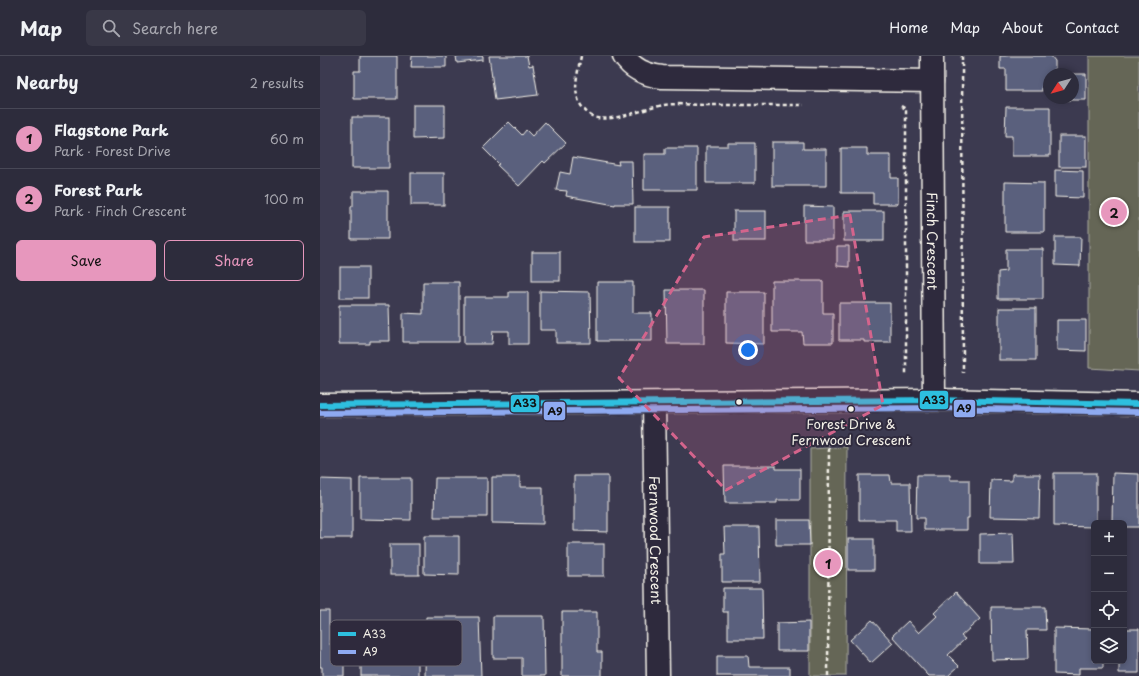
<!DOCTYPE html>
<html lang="en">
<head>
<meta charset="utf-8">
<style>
  :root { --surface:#2d2c3c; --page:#393847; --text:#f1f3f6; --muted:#a7a7af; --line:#484856; --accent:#e797bd }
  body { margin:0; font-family:"Playpen Sans",sans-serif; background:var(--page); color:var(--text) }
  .controls { position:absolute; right:12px; bottom:12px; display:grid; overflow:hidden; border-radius:6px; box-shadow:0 2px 6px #0003 }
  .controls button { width:36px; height:36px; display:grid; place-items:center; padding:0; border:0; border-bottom:1px solid var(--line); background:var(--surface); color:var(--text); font:20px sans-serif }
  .compass { position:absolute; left:723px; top:12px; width:36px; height:36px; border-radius:50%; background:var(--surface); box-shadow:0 2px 6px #0003; rotate:234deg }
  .you { position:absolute; left:428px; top:294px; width:14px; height:14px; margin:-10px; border:3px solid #fff; border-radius:50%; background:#1a73e8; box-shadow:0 0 0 6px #1a73e833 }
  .badge { display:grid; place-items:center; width:26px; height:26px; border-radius:50%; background:var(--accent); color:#111; font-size:13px; font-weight:700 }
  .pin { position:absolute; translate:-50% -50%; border:2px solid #fff; box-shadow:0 1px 4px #0006 }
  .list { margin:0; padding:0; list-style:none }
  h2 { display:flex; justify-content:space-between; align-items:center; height:52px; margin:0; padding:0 16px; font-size:17px }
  h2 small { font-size:13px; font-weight:400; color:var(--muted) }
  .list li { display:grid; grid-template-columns:26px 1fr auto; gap:12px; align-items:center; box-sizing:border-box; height:60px; padding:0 16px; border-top:1px solid var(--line) }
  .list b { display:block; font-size:15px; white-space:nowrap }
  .list p { margin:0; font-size:13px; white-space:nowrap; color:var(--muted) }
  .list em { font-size:13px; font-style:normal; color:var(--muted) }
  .actions { display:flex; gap:8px; padding:12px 16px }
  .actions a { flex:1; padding:9px 0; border:1px solid var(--accent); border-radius:6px; text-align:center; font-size:14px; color:var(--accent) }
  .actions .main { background:var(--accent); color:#111 }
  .icon { flex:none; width:22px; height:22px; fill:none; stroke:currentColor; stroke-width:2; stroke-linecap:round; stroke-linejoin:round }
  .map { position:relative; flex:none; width:819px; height:620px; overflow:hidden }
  header { display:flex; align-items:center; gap:24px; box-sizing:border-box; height:56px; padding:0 20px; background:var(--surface); border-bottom:1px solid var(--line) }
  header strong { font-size:19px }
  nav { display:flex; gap:22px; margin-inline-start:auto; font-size:14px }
  .search { width:280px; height:36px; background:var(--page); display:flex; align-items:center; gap:10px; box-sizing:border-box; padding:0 14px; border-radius:6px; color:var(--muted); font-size:15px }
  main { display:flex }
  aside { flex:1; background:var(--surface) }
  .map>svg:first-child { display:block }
  .green { fill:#656657; stroke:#acaca0 }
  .building { fill:#5a617d; stroke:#f4f1e8 }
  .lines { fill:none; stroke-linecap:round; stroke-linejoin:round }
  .minor-casing { stroke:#f4f1e8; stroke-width:25 }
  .path { stroke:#f4f1e8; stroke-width:2.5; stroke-dasharray:4 3; stroke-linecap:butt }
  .minor { stroke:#2f2a3d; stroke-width:22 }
  .bus-1-casing { stroke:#2f2a3d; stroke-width:9 }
  .bus-2-casing { stroke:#2f2a3d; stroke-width:9 }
  .bus-1 { stroke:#2dbfdf; stroke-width:6 }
  .bus-2 { stroke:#8eaaf1; stroke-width:6 }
  .marked { fill:#d4648c; fill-opacity:0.2; stroke:#d4648c; stroke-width:3; stroke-dasharray:8 5; stroke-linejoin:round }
  .bus-dot { fill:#f4f1e8; stroke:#2f2a3d; stroke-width:1.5 }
  .labels { text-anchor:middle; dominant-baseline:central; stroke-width:4; stroke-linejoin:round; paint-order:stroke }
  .bus-label { font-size:13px; fill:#f4f1e8; stroke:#2f2a3d }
  .street-label { font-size:14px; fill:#f4f1e8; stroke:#2f2a3d }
  .key { fill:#2f2a3d; stroke:#6a6670; stroke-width:1 }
  .key-label { font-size:11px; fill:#f4f1e8 }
  .line-badge { stroke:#2f2a3d; stroke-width:1.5 }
  .pale-badge-label { font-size:11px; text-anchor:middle; font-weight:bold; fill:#111 }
</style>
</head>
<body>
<header>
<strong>Map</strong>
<div class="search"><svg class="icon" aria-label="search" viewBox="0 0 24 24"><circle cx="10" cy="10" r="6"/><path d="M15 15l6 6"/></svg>Search here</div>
<nav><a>Home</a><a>Map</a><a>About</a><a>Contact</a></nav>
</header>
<main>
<aside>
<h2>Nearby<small>2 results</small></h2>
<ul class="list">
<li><span class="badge">1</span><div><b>Flagstone Park</b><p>Park · Forest Drive</p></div><em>60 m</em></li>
<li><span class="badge">2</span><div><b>Forest Park</b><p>Park · Finch Crescent</p></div><em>100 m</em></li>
</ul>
<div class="actions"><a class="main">Save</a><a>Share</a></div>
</aside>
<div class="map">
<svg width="819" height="620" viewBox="0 0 819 620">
  <rect width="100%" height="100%" fill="#3c3a50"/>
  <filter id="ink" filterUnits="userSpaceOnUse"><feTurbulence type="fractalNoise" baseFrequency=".025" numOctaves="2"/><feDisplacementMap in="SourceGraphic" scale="8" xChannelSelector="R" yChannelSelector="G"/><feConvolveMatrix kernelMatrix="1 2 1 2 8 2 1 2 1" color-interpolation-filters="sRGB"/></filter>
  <g filter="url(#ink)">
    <g class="green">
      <polygon points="769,0 819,0 819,315 769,312"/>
      <polygon points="527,391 526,620 490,620 490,393"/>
    </g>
    <g class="building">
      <polygon points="40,0 77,0 77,43 34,43 34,15 40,15"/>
      <polygon points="92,0 126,0 126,11 91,11"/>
      <polygon points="136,0 163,0 163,4 137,7"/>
      <polygon points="169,0 207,0 209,10 213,9 218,39 175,44"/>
      <polygon points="680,0 731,0 735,5 735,18 729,18 729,29 722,30 722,35 686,35 686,13 680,13"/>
      <polygon points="736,18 766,18 766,44 736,44 736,42 753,42 753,18"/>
      <polygon points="93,49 125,49 125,82 93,83"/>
      <polygon points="686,51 730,51 730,100 692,100 692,80 685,80"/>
      <rect x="32" y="61" width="37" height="51"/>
      <polygon points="189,66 202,79 206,74 212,80 225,66 246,87 225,107 223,105 199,130 177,109 179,108 163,92"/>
      <rect x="739" y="80" width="27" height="31"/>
      <polygon points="452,86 483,86 483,93 506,93 506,130 452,130"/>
      <polygon points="408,87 435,87 435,127 386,127 386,90 408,90"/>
      <polygon points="345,92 377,92 377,134 324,134 324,98 345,98"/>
      <polygon points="521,92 547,92 547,99 571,99 571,122 578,122 578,148 553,148 553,137 521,137"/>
      <polygon points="253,101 299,109 298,105 312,105 313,148 295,148 295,149 246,140 247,135 236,134 240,116 250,118"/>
      <polygon points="735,114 763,115 763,142 735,141"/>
      <rect x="91" y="117" width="33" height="32"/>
      <polygon points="685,126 724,127 724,176 685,176"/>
      <polygon points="33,135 68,135 68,183 31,183 31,151 33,150"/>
      <polygon points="484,150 513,151 513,184 484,184"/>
      <rect x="315" y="151" width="35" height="35"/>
      <rect x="414" y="155" width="32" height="30"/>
      <rect x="524" y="155" width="40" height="30"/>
      <polygon points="735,181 761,181 760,210 735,209"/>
      <polygon points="517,190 529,190 529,211 517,210"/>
      <polygon points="686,193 723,193 723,243 678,243 678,216 686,215"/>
      <rect x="212" y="196" width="28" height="29"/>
      <rect x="20" y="211" width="28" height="31"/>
      <polygon points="452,225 503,225 503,257 513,257 513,287 483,287 482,276 452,276"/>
      <polygon points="103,226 139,226 139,286 83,286 83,257 103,258"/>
      <polygon points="277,226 313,226 313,257 332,257 332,285 277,285"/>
      <polygon points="346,234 384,234 384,288 347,288"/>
      <polygon points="220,235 270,236 271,287 236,287 236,274 220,274"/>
      <polygon points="189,236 208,236 208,288 189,288 189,275 173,275 172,288 144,288 144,241 189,241"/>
      <polygon points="406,236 444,236 444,288 406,287"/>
      <polygon points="519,247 570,247 570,286 544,286 544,284 519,284"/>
      <polygon points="19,249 69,249 70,285 50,285 50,288 19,288"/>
      <rect x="679" y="252" width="37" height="52"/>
      <polygon points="737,264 766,264 766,295 737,294"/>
      <polygon points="404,410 456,410 456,413 480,413 480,444 457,444 457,447 405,447"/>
      <polygon points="734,417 776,417 776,467 774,467 774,471 734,470"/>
      <polygon points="793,417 819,418 819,471 804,471 804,467 792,467"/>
      <polygon points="692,418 720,418 719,462 670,461 671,424 692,425"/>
      <polygon points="539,419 570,419 571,427 590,427 591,475 576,475 576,464 539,464"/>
      <polygon points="597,419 630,419 630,424 649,424 649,462 647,462 647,474 604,474 604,462 596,462"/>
      <polygon points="254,420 288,420 288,476 254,475"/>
      <polygon points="172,421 200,421 200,431 223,431 223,468 172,467"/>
      <polygon points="40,422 91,422 91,464 40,463"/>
      <polygon points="115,422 167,422 167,461 114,461"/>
      <polygon points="0,423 32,424 32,482 0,482"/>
      <polygon points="456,464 489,464 490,489 456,489"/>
      <polygon points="404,471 439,471 440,526 402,526 402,498 405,498"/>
      <polygon points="693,477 694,508 660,508 660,478"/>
      <polygon points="104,480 139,480 139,519 104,518"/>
      <rect x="528" y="483" width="26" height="31"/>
      <rect x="70" y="488" width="29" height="31"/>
      <rect x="248" y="488" width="36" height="32"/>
      <polygon points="403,532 442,532 443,583 408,583 408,556 403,556"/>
      <polygon points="636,536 660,563 641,580 645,583 628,599 639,610 628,620 609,620 572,580 588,565 599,577 617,560 614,557"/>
      <polygon points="671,551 725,551 726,574 707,574 708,603 672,604"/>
      <polygon points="0,555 9,555 9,588 24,589 24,620 2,620 2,611 0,611"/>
      <polygon points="242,556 277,556 277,596 282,596 282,620 242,620"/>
      <polygon points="173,560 224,560 225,620 202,620 202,602 173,602"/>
      <polygon points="106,561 159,561 161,620 105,620"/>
      <polygon points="552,564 573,587 551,607 530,584"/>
      <polygon points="489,566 489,595 457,595 457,567"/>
      <polygon points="734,572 774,573 774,605 783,605 783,612 759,612 759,619 734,618"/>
      <polygon points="804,573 819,573 819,617 799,617 799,605 804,605"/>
      <rect x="41" y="586" width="57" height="34"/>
      <polygon points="397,600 428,600 429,611 470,611 470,620 397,620"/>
    </g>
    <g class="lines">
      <defs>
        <g id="minor">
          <path d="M304,0C313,14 326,19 342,21L612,25"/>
          <path id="s1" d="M612,0L614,344"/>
          <path id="s2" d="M334,347L338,620"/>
          <polyline points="0,349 614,344 819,348"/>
        </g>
      </defs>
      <use href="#minor" class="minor-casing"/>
      <g class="path">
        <path d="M261,0C257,21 249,43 270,59C286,70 325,52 344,49C357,47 373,49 386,49C419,49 451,49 484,49"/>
        <polyline points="642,0 643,317"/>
        <polyline points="581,50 586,53 586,318"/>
        <polyline points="508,620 509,383"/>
      </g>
      <use href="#minor" class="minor"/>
      <defs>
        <polyline id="bus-1" points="0,349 614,344 819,348"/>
        <polyline id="bus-2" points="0,357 614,352 819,356"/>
      </defs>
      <use href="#bus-1" class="bus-1-casing"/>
      <use href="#bus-2" class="bus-2-casing"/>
      <use href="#bus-1" class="bus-1"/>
      <use href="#bus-2" class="bus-2"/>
    </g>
  </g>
  <path class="marked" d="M530,159L563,349L406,434L299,322L384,181Z"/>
  <g class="bus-dot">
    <circle cx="419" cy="346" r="3.5"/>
    <circle cx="531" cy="353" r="3.5"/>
  </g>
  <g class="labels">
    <g class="bus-label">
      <text x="531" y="367">Forest Drive &amp;<tspan x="531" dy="16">Fernwood Crescent</tspan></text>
    </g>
    <g class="street-label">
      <text stroke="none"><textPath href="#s1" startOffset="185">Finch Crescent</textPath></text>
      <text stroke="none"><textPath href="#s2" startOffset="137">Fernwood Crescent</textPath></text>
    </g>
  </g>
  <rect x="10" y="564" width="132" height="46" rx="6" class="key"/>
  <rect x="18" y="576" width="18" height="4" fill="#2dbfdf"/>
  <rect x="18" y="594" width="18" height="4" fill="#8eaaf1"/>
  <g class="key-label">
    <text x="43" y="582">A33</text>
    <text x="43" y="600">A9</text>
  </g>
  <g class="line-badge">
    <rect x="599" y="334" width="30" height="20" rx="4" fill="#2dbfdf"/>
    <rect x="190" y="338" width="30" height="19" rx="4" fill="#2dbfdf"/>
    <rect x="633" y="343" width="23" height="19" rx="4" fill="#8eaaf1"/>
    <rect x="223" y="345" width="23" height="20" rx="4" fill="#8eaaf1"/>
  </g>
  <g class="pale-badge-label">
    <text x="614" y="348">A33</text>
    <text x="205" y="351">A33</text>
    <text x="644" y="356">A9</text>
    <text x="235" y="359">A9</text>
  </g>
</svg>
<div class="controls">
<button>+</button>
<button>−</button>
<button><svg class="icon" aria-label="locate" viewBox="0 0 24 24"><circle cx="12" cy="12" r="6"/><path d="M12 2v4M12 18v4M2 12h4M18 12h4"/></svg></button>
<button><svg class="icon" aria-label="layers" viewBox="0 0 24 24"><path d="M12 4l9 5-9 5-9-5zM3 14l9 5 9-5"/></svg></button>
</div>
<svg class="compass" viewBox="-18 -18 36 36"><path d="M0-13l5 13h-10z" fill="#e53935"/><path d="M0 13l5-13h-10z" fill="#a7a7af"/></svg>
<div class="you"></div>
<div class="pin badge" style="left:508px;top:507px">1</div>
<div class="pin badge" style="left:794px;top:156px">2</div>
</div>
</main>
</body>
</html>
